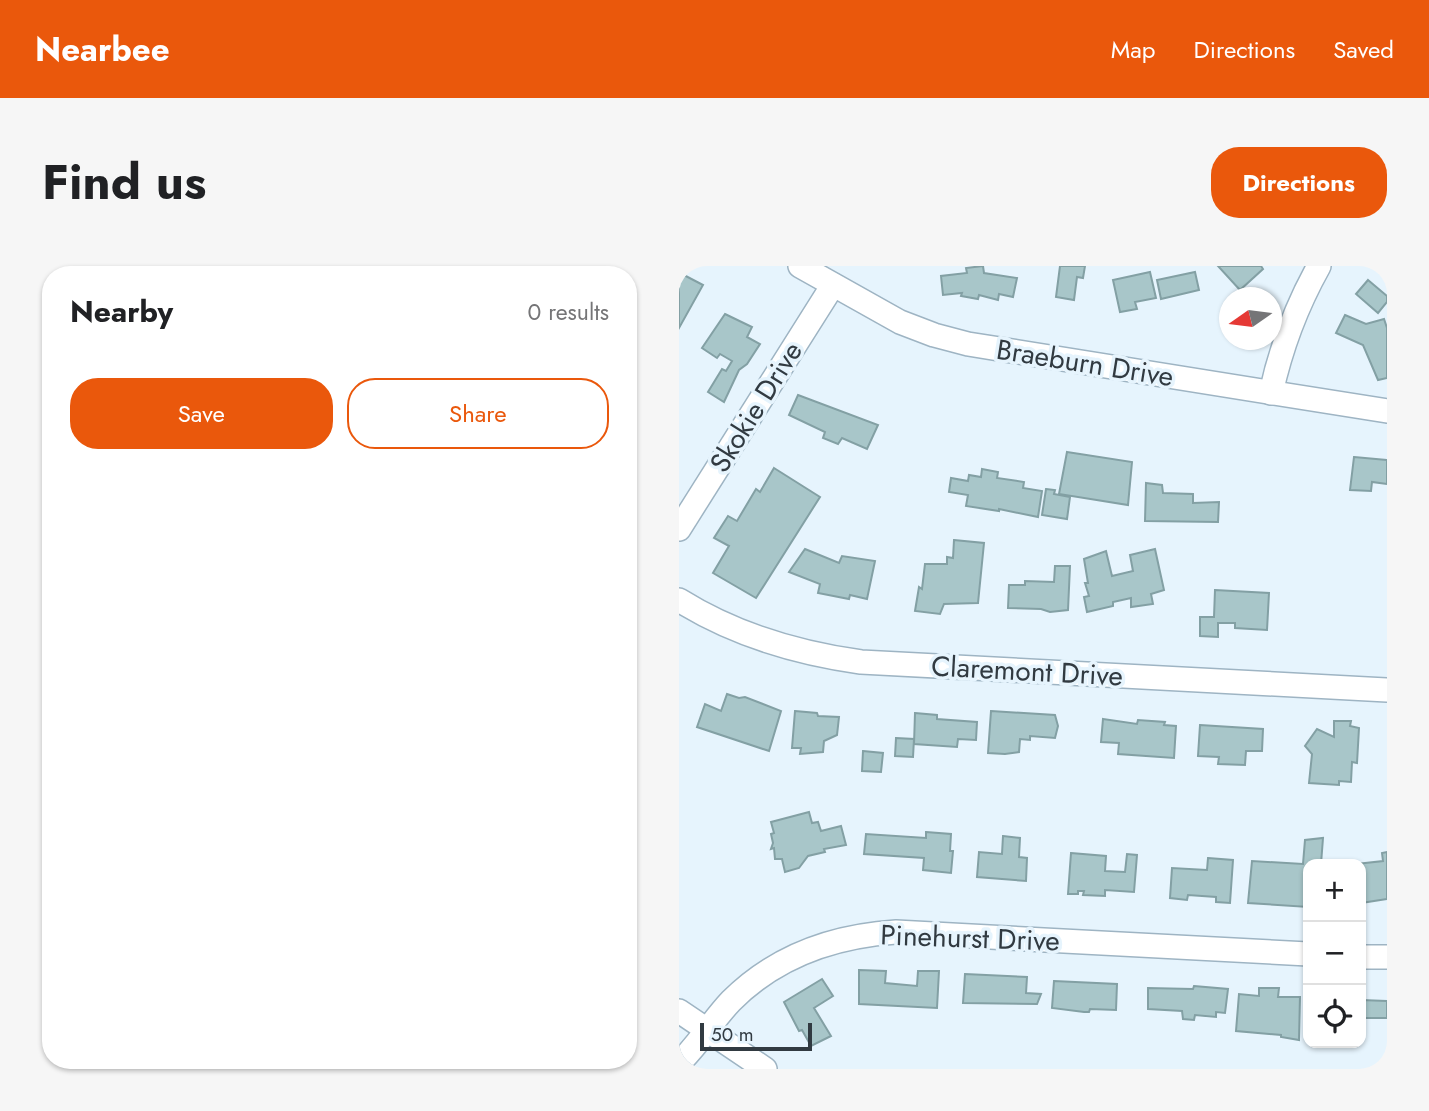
<!DOCTYPE html>
<html lang="en">
<head>
<meta charset="utf-8">
<style>
  :root { --surface:#fff; --page:#f6f6f6; --text:#202124; --muted:#757577; --line:#e0e0e0; --accent:#ea580c }
  body { margin:0; font-family:Jost,sans-serif; background:var(--page); color:var(--text) }
  .controls { position:absolute; right:21px; bottom:21px; display:grid; overflow:hidden; border-radius:14px; box-shadow:0 2px 5px #0004 }
  .controls button { width:63px; height:63px; display:grid; place-items:center; padding:0; border:0; border-bottom:2px solid var(--line); background:var(--surface); color:var(--text); font:35px sans-serif }
  .compass { position:absolute; left:540px; top:21px; width:63px; height:63px; border-radius:50%; background:var(--surface); box-shadow:0 2px 5px #0004; rotate:256deg }
  .scale { position:absolute; left:21px; bottom:18px; width:112px; box-sizing:border-box; padding-left:7px; border:4px solid #313a41; border-top:0; font-size:19px; line-height:24px; white-space:nowrap; color:#313a41; -webkit-text-stroke:5px #e6f4fd; paint-order:stroke }
  .list { margin:0; padding:0; list-style:none }
  h2 { display:flex; justify-content:space-between; align-items:center; height:91px; margin:0; padding:0 28px; font-size:30px }
  h2 small { font-size:23px; font-weight:400; color:var(--muted) }
  .actions { display:flex; gap:14px; padding:21px 28px }
  .actions a { flex:1; padding:16px 0; border:2px solid var(--accent); border-radius:28px; text-align:center; font-size:24px; color:var(--accent) }
  .actions .main { background:var(--accent); color:#fff }
  .icon { flex:none; width:38px; height:38px; fill:none; stroke:currentColor; stroke-width:2; stroke-linecap:round; stroke-linejoin:round }
  .map { position:relative; flex:none; width:708px; height:803px; overflow:hidden; border-radius:28px }
  header { display:flex; align-items:center; gap:42px; box-sizing:border-box; height:98px; padding:0 35px; background:var(--accent); color:#fff }
  header strong { font-size:33px }
  nav { display:flex; gap:38px; margin-inline-start:auto; font-size:24px }
  .intro { display:flex; align-items:center; justify-content:space-between; box-sizing:border-box; height:168px; padding:0 42px }
  h1 { margin:0; font-size:49px }
  .button { padding:18px 32px; border-radius:28px; background:var(--accent); color:#fff; font-size:24px; font-weight:700 }
  main { display:flex; gap:42px; padding:0 42px }
  aside { flex:1; background:var(--surface); border-radius:28px; box-shadow:0 2px 5px #0004 }
  .map>svg:first-child { display:block }
  .building { fill:#a8c6c9; stroke:#83a0a4; stroke-width:2 }
  .lines { fill:none; stroke-linecap:round; stroke-linejoin:round }
  .minor-casing { stroke:#9eb4c3; stroke-width:26 }
  .minor { stroke:#fff; stroke-width:23 }
  .labels { text-anchor:middle; dominant-baseline:central; stroke-width:7; stroke-linejoin:round; paint-order:stroke }
  .street-label { font-size:28px; fill:#313a41; stroke:#e6f4fd }
</style>
</head>
<body>
<header>
<strong>Nearbee</strong>
<nav><a>Map</a><a>Directions</a><a>Saved</a></nav>
</header>
<div class="intro"><h1>Find us</h1><a class="button">Directions</a></div>
<main>
<aside>
<h2>Nearby<small>0 results</small></h2>
<ul class="list">
</ul>
<div class="actions"><a class="main">Save</a><a>Share</a></div>
</aside>
<div class="map">
<svg width="708" height="803" viewBox="0 0 708 803">
  <rect width="100%" height="100%" fill="#e6f4fd"/>
  <g class="building">
    <polygon points="304,0 305,7 338,12 334,31 320,28 319,34 300,29 299,33 282,30 283,27 264,29 262,10 288,7 287,2"/>
    <polygon points="381,0 406,0 404,12 398,11 395,34 377,31"/>
    <polygon points="539,0 582,0 584,3 561,24"/>
    <polygon points="471,6 477,32 456,36 458,43 441,46 434,14"/>
    <polygon points="516,6 520,24 482,33 478,14"/>
    <polygon points="1,7 24,19 0,62 0,9"/>
    <polygon points="689,14 708,30 708,36 699,47 677,28"/>
    <polygon points="46,48 73,61 68,71 81,78 68,98 60,104 45,136 29,126 43,103 47,105 53,95 41,88 38,92 23,82"/>
    <polygon points="666,49 687,58 705,53 708,62 708,112 699,114 684,79 657,67"/>
    <polygon points="119,129 199,159 188,183 163,172 159,178 144,172 146,166 110,149"/>
    <polygon points="388,186 453,196 449,239 380,228"/>
    <polygon points="675,191 708,194 708,218 693,216 692,225 671,224"/>
    <polygon points="95,202 141,231 77,332 34,307 50,280 35,272 49,250 58,255 77,223 81,226"/>
    <polygon points="303,203 319,206 318,212 345,216 344,222 363,225 359,251 320,243 320,245 287,240 289,229 270,226 272,212 289,215 290,209 302,211"/>
    <polygon points="467,217 483,219 484,227 514,228 514,237 540,236 539,256 466,255"/>
    <polygon points="367,223 376,224 375,228 391,231 388,253 363,249"/>
    <polygon points="275,274 305,277 299,337 265,338 261,348 236,345 240,321 243,323 246,298 268,298 268,291 274,292"/>
    <polygon points="126,283 160,297 163,290 196,295 188,333 171,329 170,333 139,327 141,318 110,306"/>
    <polygon points="476,283 485,324 472,328 474,338 452,341 452,332 434,336 434,340 408,346 405,331 410,330 406,317 409,317 405,293 427,285 433,310 454,305 451,289"/>
    <polygon points="376,300 391,300 389,344 371,346 362,343 329,342 330,319 346,319 346,315 375,316"/>
    <polygon points="536,324 590,327 588,364 556,362 556,357 539,357 539,371 521,370 521,351 535,351"/>
    <polygon points="48,428 60,432 66,431 102,445 90,485 18,461 26,438 42,445"/>
    <polygon points="116,445 138,447 139,450 160,451 158,469 145,475 144,486 121,488 122,482 113,482"/>
    <polygon points="312,445 376,449 379,460 376,472 351,470 351,474 341,473 340,486 326,488 309,487"/>
    <polygon points="236,447 258,449 258,453 298,456 297,474 279,473 278,481 235,478"/>
    <polygon points="424,453 458,458 459,454 486,456 485,459 497,460 495,492 439,488 440,477 422,476"/>
    <polygon points="655,455 672,455 671,460 680,462 678,497 673,496 672,516 660,515 660,519 630,517 633,488 626,480 638,463 655,471"/>
    <polygon points="521,459 584,463 583,485 567,485 566,499 539,498 540,491 519,490"/>
    <polygon points="217,472 235,473 234,491 216,490"/>
    <polygon points="184,485 204,487 202,506 183,505"/>
    <polygon points="130,546 133,557 139,556 142,565 162,560 167,579 145,583 146,586 129,590 120,602 106,606 103,593 96,593 95,582 92,583 94,577 92,568 95,567 92,556"/>
    <polygon points="247,566 272,568 271,585 274,585 272,607 244,604 245,592 185,588 187,568 247,572"/>
    <polygon points="324,570 341,572 340,591 348,592 347,615 298,611 300,586 323,588"/>
    <polygon points="644,572 642,598 629,598 629,641 569,637 573,595 624,598 626,574"/>
    <polygon points="708,586 708,633 682,637 682,598 677,598 704,595 703,587"/>
    <polygon points="392,587 427,590 426,605 446,606 448,588 458,589 455,626 426,624 426,630 404,629 405,625 399,625 399,628 389,628"/>
    <polygon points="529,592 554,594 551,637 537,636 537,631 509,629 508,634 491,632 493,602 528,604"/>
    <polygon points="180,704 207,705 206,717 238,720 239,705 260,705 258,742 180,738"/>
    <polygon points="286,708 348,711 347,727 362,728 358,738 284,737"/>
    <polygon points="143,713 154,730 135,742 152,770 132,780 123,764 120,765 105,736"/>
    <polygon points="375,715 438,718 437,744 411,743 410,746 405,746 373,742"/>
    <polygon points="515,720 549,723 546,747 537,746 537,751 516,749 515,754 504,753 503,745 469,743 469,722 514,723"/>
    <polygon points="580,722 600,722 599,731 621,731 620,774 602,771 602,769 557,765 560,728 580,730"/>
    <polygon points="682,734 708,735 708,752 685,752 684,762 682,762"/>
  </g>
  <g class="lines">
    <defs>
      <g id="minor">
        <polyline points="121,0 221,56 255,69 289,78 708,145"/>
        <path d="M592,127C602,81 617,41 640,0"/>
        <polyline points="0,263 154,19"/>
        <path d="M0,334C56,369 117,387 182,396L708,424"/>
        <polyline points="682,691 708,691"/>
        <polyline points="0,745 86,803"/>
        <path d="M0,797C20,778 33,755 52,735C97,690 155,670 217,666L629,688"/>
      </g>
    </defs>
    <use href="#minor" class="minor-casing"/>
    <use href="#minor" class="minor"/>
  </g>
  <g class="labels">
    <g class="street-label">
      <text transform="translate(406 97) rotate(9)">Braeburn Drive</text>
      <text transform="translate(77 141) rotate(-58)">Skokie Drive</text>
      <text transform="translate(348 405) rotate(3)">Claremont Drive</text>
      <text transform="translate(291 672) rotate(2)">Pinehurst Drive</text>
    </g>
  </g>
</svg>
<div class="controls">
<button>+</button>
<button>−</button>
<button><svg class="icon" aria-label="locate" viewBox="0 0 24 24"><circle cx="12" cy="12" r="6"/><path d="M12 2v4M12 18v4M2 12h4M18 12h4"/></svg></button>
</div>
<svg class="compass" viewBox="-18 -18 36 36"><path d="M0-13l5 13h-10z" fill="#e53935"/><path d="M0 13l5-13h-10z" fill="#757577"/></svg>
<div class="scale">50 m</div>
</div>
</main>
</body>
</html>
